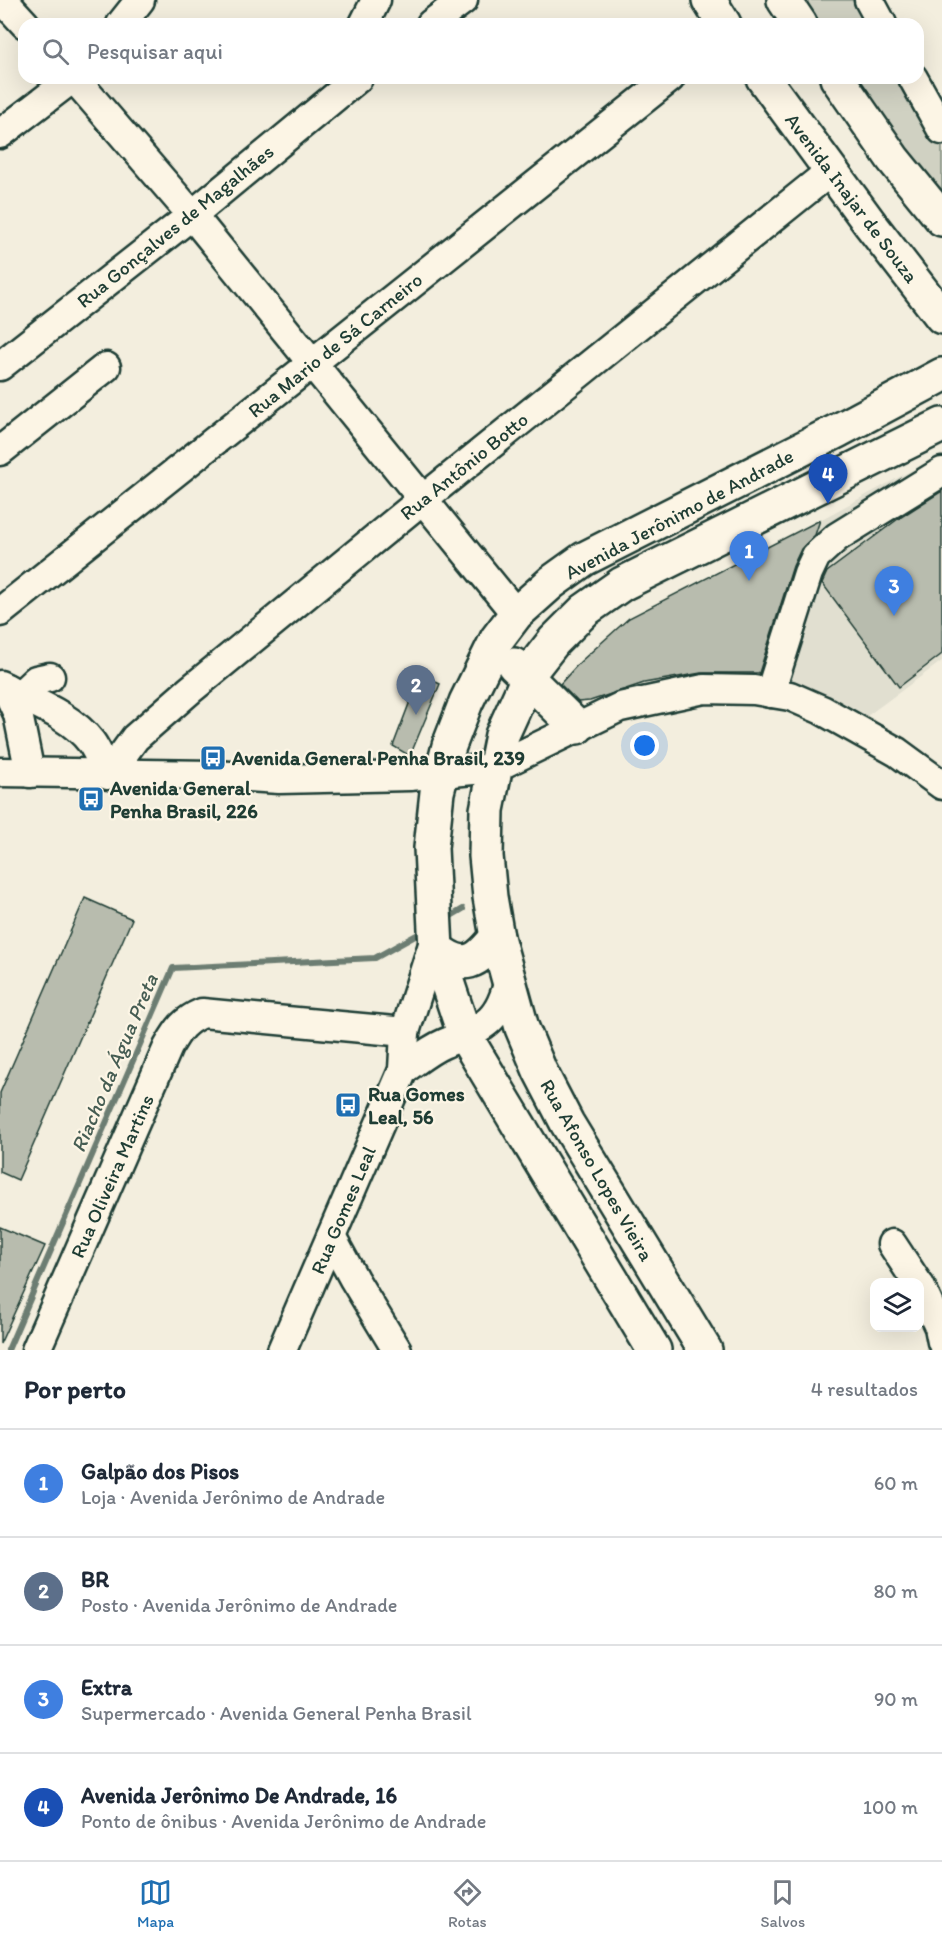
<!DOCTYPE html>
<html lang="pt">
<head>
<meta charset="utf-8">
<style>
  :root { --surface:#fff; --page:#f6f6f7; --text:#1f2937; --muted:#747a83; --line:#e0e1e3; --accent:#1f6fb2 }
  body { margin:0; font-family:Itim,sans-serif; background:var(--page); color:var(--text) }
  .controls { position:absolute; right:18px; bottom:18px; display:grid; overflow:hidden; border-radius:12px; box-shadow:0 6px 24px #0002 }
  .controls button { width:54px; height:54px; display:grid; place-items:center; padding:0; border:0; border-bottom:2px solid var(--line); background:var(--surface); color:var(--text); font:30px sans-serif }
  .you { position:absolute; left:645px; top:746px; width:21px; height:21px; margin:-15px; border:4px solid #fff; border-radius:50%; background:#1a73e8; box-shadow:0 0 0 9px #1a73e833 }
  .badge { display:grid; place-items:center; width:39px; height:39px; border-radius:50%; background:var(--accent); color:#fff; font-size:20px; font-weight:700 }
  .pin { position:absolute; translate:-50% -50px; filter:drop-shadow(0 2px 3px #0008) }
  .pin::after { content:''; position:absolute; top:32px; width:21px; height:18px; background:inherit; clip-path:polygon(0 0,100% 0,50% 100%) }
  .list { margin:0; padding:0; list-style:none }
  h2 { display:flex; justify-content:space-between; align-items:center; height:78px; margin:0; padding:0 24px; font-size:26px }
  h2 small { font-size:20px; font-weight:400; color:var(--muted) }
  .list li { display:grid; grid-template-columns:39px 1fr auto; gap:18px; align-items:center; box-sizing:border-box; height:108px; padding:0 24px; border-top:2px solid var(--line) }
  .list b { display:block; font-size:22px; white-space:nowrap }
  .list p { margin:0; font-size:20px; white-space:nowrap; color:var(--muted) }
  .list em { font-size:20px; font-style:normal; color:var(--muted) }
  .icon { flex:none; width:33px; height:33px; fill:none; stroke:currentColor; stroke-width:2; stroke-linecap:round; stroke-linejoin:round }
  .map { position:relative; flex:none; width:942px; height:1350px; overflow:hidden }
  .search { position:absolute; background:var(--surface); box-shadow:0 6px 24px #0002; left:18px; right:18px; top:18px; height:66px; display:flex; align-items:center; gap:15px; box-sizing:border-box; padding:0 21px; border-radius:18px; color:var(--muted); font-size:22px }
  .sheet { height:510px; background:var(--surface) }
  nav { display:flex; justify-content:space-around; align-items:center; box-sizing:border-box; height:84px; border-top:2px solid var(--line); background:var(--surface); font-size:16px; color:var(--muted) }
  nav a { display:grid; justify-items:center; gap:3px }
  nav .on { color:var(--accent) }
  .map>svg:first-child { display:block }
  .built { fill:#e1dfd0 }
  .green { fill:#d0d1c2; stroke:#78877b; stroke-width:1.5 }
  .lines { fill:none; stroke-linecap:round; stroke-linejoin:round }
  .stream { stroke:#6c7d72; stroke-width:6 }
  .building { fill:#b8bcae; stroke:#1f3d34; stroke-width:1.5 }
  .minor-casing { stroke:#1f3d34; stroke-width:33 }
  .major-casing { stroke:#1f3d34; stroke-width:38 }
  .minor { stroke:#fcf5e5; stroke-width:28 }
  .major { stroke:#fcf5e5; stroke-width:33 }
  .labels { text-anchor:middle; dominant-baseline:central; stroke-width:4.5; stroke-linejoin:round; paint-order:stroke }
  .street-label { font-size:20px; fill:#1f3d34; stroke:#fcf5e5 }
  .poi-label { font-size:20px; font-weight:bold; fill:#1f3d34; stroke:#fcf5e5; text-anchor:start }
  .water-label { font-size:21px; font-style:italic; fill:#465d53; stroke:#fcf5e5 }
</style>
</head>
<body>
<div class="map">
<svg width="942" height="1350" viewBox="0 0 942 1350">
  <rect width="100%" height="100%" fill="#f3eede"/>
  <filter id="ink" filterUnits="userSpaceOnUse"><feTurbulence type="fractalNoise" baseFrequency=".0167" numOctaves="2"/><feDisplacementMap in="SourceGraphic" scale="12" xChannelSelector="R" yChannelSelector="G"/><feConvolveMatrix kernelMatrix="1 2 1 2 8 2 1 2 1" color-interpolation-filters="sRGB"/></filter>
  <g filter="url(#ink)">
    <polygon class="built" points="942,454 942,661 867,716 844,703 812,688 763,672 820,520"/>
    <g class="green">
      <polygon points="800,0 862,0 875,24 816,24"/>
      <polygon points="853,78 904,78 942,106 942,210"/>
    </g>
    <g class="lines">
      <g class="stream">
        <polyline points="446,919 463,909"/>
        <polyline points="8,1350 173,968 375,958 424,931"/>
      </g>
    </g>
    <g class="building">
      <polygon points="942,491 942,654 899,687 822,583 827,572 898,519"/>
      <polygon points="820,520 815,535 801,549 793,566 759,673 701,673 644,683 590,701 578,702 560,684 580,662 629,618"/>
      <polygon points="420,675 440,684 410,756 393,746"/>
      <polygon points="85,898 132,919 18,1180 0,1172 0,1093"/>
      <polygon points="0,1227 45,1246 0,1344"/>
    </g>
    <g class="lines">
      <defs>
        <g id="minor">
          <polyline points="3,0 25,24"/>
          <polyline points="869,0 882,24"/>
          <polyline points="121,24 140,0"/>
          <polyline points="364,24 376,0"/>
          <polyline points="431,24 463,0"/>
          <polyline points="74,78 192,215 516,614"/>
          <polyline points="913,78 942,130"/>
          <polyline points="0,134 73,78"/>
          <polyline points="0,366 192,215 358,78"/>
          <polyline points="0,451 106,367"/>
          <polyline points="0,612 670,78"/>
          <path d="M0,685C29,701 70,714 91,742C98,751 102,764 108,775L135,738L190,690L422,500L832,170"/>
          <polyline points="6,688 18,714 30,773"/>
          <polyline points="770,693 808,573 816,556 837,537 942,472"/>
          <polyline points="20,695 36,680 50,677"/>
          <polyline points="0,772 215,775 279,779 410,776 494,768 620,707 704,689 754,690 790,696 822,710 897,752 942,785"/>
          <path d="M403,1070C416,1061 429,1050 443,1044C481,1027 498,1026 509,980"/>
          <polyline points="331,1237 354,1279 397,1350"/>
          <polyline points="892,1244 917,1282"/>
          <polyline points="920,1286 939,1327 942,1342"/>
          <path d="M36,1350L168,1047C178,1030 183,1021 202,1013L405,1032"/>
          <polyline points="282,1350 403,1070 405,1032 435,938"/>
        </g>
        <g id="major">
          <polyline points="709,0 724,24"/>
          <polyline points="784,0 800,24"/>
          <polyline points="763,78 871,225 942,317"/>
          <polyline points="837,78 893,159 942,219"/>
          <polyline points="514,665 577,727"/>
          <path d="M436,949C465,971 476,963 497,937"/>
          <polyline points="654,1350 465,1036 436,949 431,848 437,792 449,746 466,702 497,639 516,614 552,582 584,559 839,430 942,375"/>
          <polyline points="705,1350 567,1123 540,1071 522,1028 497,937 490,897 486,856 487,810 502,735 532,669 554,641 585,610 622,584 942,425"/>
        </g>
      </defs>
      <use href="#minor" class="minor-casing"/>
      <use href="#major" class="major-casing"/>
      <use href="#minor" class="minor"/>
      <use href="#major" class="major"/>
    </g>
  </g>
  <defs>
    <symbol id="bus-square" viewBox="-11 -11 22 22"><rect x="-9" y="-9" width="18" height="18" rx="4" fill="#1f6fb2" stroke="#fcf5e5"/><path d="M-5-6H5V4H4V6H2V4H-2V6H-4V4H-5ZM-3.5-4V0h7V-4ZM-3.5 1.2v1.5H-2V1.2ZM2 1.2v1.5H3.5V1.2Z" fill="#fff"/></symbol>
  </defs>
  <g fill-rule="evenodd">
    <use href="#bus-square" x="198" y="743" width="30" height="30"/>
    <use href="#bus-square" x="76" y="784" width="30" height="30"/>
    <use href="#bus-square" x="333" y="1090" width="30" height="30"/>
  </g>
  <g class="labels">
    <g class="street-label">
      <text transform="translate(852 198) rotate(53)">Avenida Inajar de Souza</text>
      <text transform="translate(175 226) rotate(-39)">Rua Gonçalves de Magalhães</text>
      <text transform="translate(335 345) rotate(-39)">Rua Mario de Sá Carneiro</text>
      <text transform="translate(464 466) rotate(-39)">Rua Antônio Botto</text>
      <text transform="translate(679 514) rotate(-28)">Avenida Jerônimo de Andrade</text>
      <text transform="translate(597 1170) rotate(60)">Rua Afonso Lopes Vieira</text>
      <text transform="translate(112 1176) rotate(-66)">Rua Oliveira Martins</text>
      <text transform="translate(343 1210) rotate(-67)">Rua Gomes Leal</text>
    </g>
    <g class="poi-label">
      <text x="232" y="758">Avenida General Penha Brasil, 239</text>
      <text x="110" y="788">Avenida General<tspan x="110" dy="23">Penha Brasil, 226</tspan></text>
      <text x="368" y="1094">Rua Gomes<tspan x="368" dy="23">Leal, 56</tspan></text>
    </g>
    <g class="water-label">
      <text transform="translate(114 1063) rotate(-67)">Riacho da Água Preta</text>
    </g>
  </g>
</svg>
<div class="controls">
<button><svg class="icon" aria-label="layers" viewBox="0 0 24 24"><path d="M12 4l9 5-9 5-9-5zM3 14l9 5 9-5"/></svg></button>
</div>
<div class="you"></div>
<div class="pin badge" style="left:749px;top:581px;background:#3f7fe0">1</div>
<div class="pin badge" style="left:416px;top:715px;background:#5c6f8a">2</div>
<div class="pin badge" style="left:894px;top:616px;background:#3f7fe0">3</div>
<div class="pin badge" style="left:828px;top:504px;background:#1a4fb4">4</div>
<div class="search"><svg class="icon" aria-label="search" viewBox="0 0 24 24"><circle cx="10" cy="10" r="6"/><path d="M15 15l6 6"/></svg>Pesquisar aqui</div>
</div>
<section class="sheet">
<h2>Por perto<small>4 resultados</small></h2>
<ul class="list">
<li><span class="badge" style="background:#3f7fe0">1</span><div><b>Galpão dos Pisos</b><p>Loja · Avenida Jerônimo de Andrade</p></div><em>60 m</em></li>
<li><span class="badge" style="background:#5c6f8a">2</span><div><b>BR</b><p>Posto · Avenida Jerônimo de Andrade</p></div><em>80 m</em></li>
<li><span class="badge" style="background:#3f7fe0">3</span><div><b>Extra</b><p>Supermercado · Avenida General Penha Brasil</p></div><em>90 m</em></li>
<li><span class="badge" style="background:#1a4fb4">4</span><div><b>Avenida Jerônimo De Andrade, 16</b><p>Ponto de ônibus · Avenida Jerônimo de Andrade</p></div><em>100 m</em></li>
</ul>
</section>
<nav>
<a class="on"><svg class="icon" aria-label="map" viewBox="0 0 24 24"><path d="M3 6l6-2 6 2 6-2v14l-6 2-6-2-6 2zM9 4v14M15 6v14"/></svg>Mapa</a>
<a><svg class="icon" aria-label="directions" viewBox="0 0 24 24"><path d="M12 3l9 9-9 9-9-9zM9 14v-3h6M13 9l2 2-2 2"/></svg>Rotas</a>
<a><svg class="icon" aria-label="saved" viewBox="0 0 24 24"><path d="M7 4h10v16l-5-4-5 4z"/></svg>Salvos</a>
</nav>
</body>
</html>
